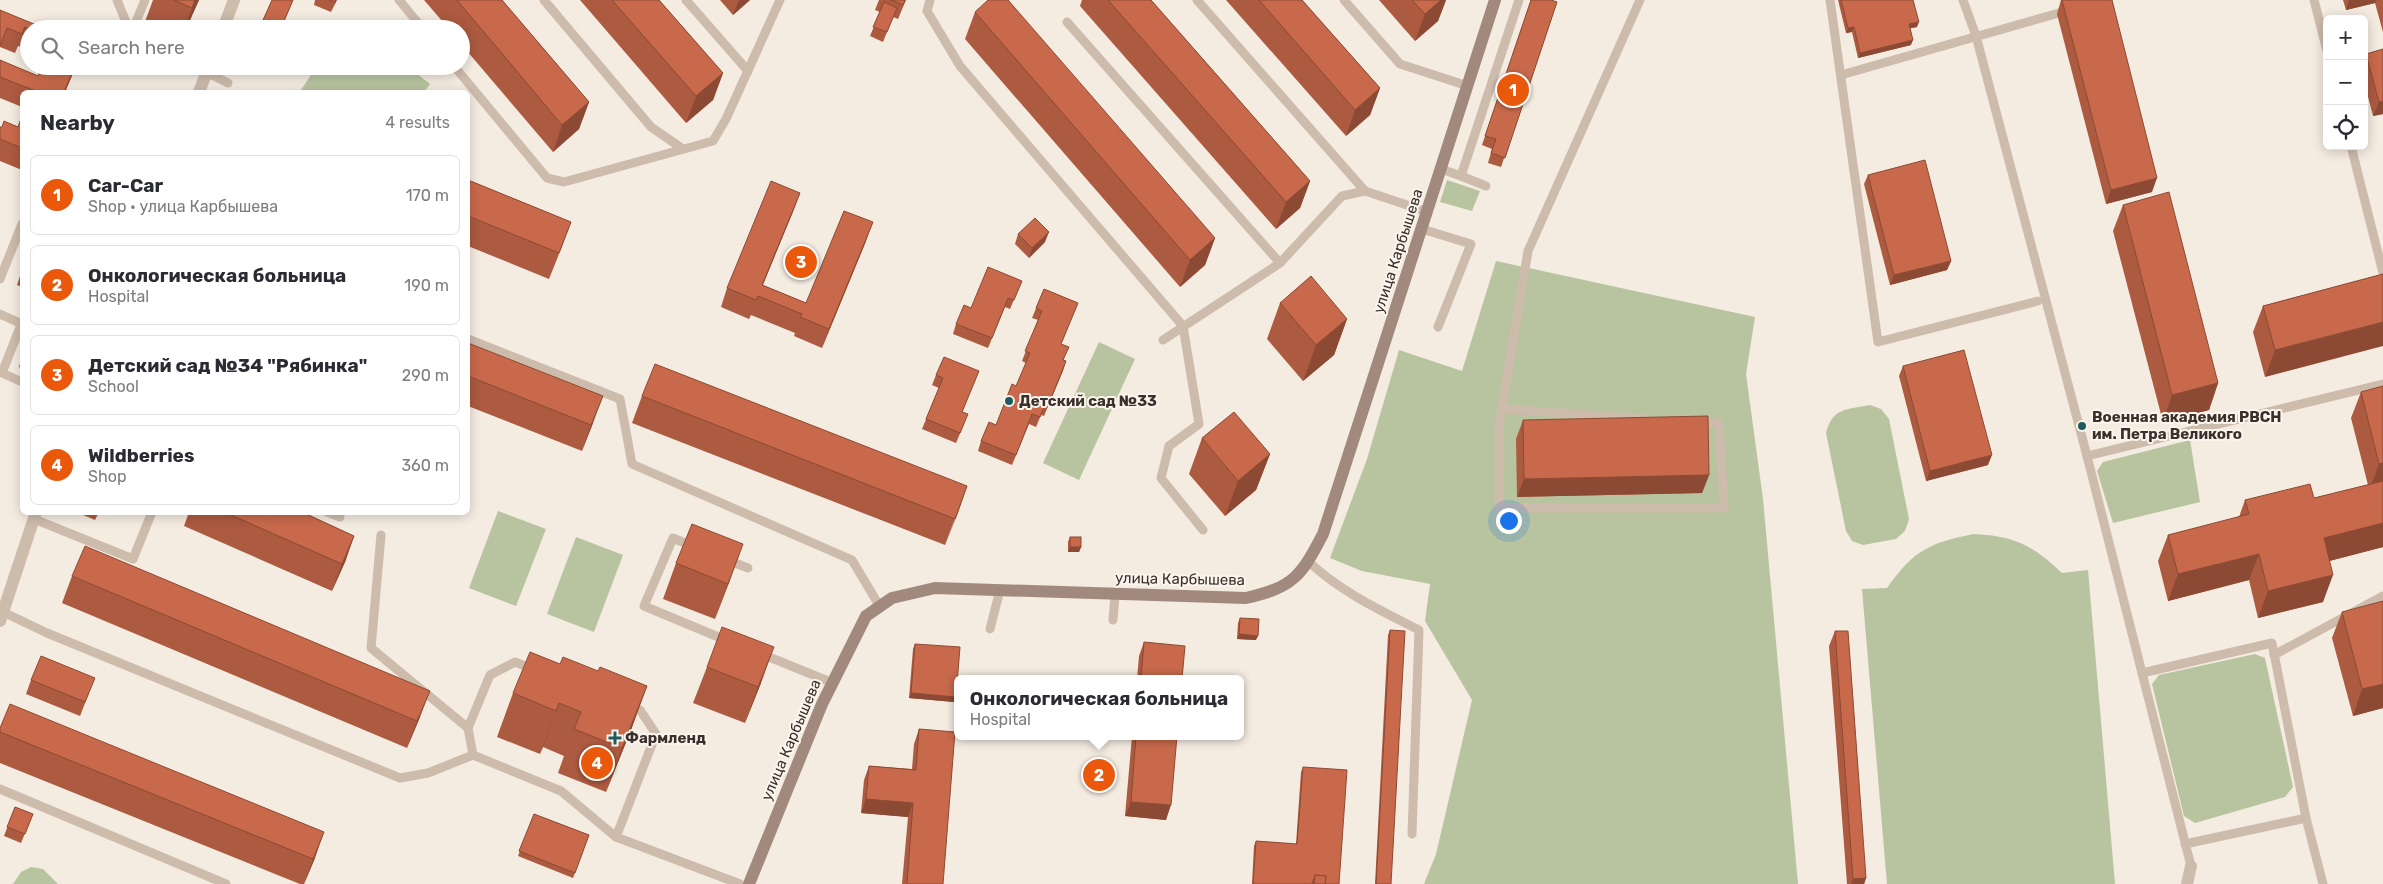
<!DOCTYPE html>
<html lang="en">
<head>
<meta charset="utf-8">
<style>
  :root { --surface:#fff; --page:#f2f2f3; --text:#2b2b33; --muted:#7c7c81; --line:#e1e1e2; --accent:#ea580c }
  body { margin:0; font-family:Rubik,sans-serif; background:var(--page); color:var(--text) }
  .controls { position:absolute; right:15px; top:15px; display:grid; overflow:hidden; border-radius:8px; box-shadow:0 2px 12px #0003 }
  .controls button { width:45px; height:45px; display:grid; place-items:center; padding:0; border:0; border-bottom:1px solid var(--line); background:var(--surface); color:var(--text); font:25px sans-serif }
  .you { position:absolute; left:1508px; top:520px; width:18px; height:18px; margin:-12px; border:4px solid #fff; border-radius:50%; background:#1a73e8; box-shadow:0 0 0 8px #1a73e833 }
  .badge { display:grid; place-items:center; width:32px; height:32px; border-radius:50%; background:var(--accent); color:#fff; font-size:16px; font-weight:700 }
  .pin { position:absolute; translate:-50% -50%; border:2px solid #fff; box-shadow:0 1px 5px #0006 }
  .popup { position:absolute; left:954px; top:675px; width:290px; height:65px; box-sizing:border-box; display:grid; place-content:center; border-radius:8px; background:var(--surface); filter:drop-shadow(0 1px 4px #0005); font-size:16px; white-space:nowrap; color:var(--muted) }
  .popup b { font-size:19px; color:var(--text) }
  .popup::after { content:''; position:absolute; left:50%; top:100%; margin-left:-10px; border:10px solid transparent; border-top-color:var(--surface) }
  .list { margin:0; padding:0; list-style:none }
  h2 { display:flex; justify-content:space-between; align-items:center; height:65px; margin:0; padding:0 20px; font-size:21px }
  h2 small { font-size:16px; font-weight:400; color:var(--muted) }
  .list li { display:grid; grid-template-columns:32px 1fr auto; gap:15px; align-items:center; box-sizing:border-box; height:80px; margin:0 10px 10px; padding:0 10px; border:1px solid var(--line); border-radius:8px }
  .list b { display:block; font-size:19px; white-space:nowrap }
  .list p { margin:0; font-size:16px; white-space:nowrap; color:var(--muted) }
  .list em { font-size:16px; font-style:normal; color:var(--muted) }
  .icon { flex:none; width:28px; height:28px; fill:none; stroke:currentColor; stroke-width:2; stroke-linecap:round; stroke-linejoin:round }
  .map { position:relative; flex:none; width:2383px; height:884px; overflow:hidden }
  .search { position:absolute; background:var(--surface); box-shadow:0 2px 12px #0003; left:20px; top:20px; width:450px; height:55px; display:flex; align-items:center; gap:12px; box-sizing:border-box; padding:0 18px; border-radius:28px; color:var(--muted); font-size:19px }
  .panel { position:absolute; background:var(--surface); box-shadow:0 2px 12px #0003; left:20px; top:90px; width:450px; height:425px; border-radius:8px }
  .map>svg:first-child { display:block }
  .green { fill:#b8c4a0 }
  .lines { fill:none; stroke-linecap:round; stroke-linejoin:round }
  .lane { stroke:#cdbbac; stroke-width:9 }
  .street { stroke:#cdbbac; stroke-width:12 }
  .secondary { stroke:#a18a7d; stroke-width:12 }
  .wall { fill:#ac5a40 }
  .shaded-wall { fill:#8c4a34 }
  .building { fill:#c8694b; stroke:#8c4a34 }
  .poi-dot { fill:#1f5a5e; stroke:#fbf5ee; stroke-width:2 }
  .labels { text-anchor:middle; dominant-baseline:central; stroke-width:4; stroke-linejoin:round; paint-order:stroke }
  .street-label { font-size:15px; fill:#3b302b; stroke:#fbf5ee }
  .poi-label { font-size:15px; font-weight:bold; fill:#3b302b; stroke:#fbf5ee; text-anchor:start }
</style>
</head>
<body>
<div class="map">
<svg width="2383" height="884" viewBox="0 0 2383 884">
  <rect width="100%" height="100%" fill="#f4ebe1"/>
  <g class="green">
    <polygon points="317,66 407,66 430,84 424,92 307,92 301,90"/>
    <polygon points="1447,180 1480,191 1472,211 1440,202"/>
    <polygon points="1496,261 1755,317 1746,374 1763,499 1798,884 1424,884 1436,854 1472,700 1425,621 1430,584 1362,571 1330,558 1367,459 1399,350 1462,371"/>
    <polygon points="1099,342 1135,359 1079,480 1043,463"/>
    <path d="M1870,405L1881,409L1889,419L1909,519L1905,531L1896,539L1863,545L1852,541L1846,531L1826,433C1833,407 1846,410 1870,405Z"/>
    <polygon points="2190,440 2200,502 2113,523 2097,471 2103,462"/>
    <polygon points="498,511 546,529 516,606 469,588"/>
    <path d="M1974,534C2014,536 2033,545 2062,573L2088,570L2115,884H1887L1862,589L1887,588C1914,550 1929,543 1974,534Z"/>
    <polygon points="576,537 623,555 594,632 547,614"/>
    <polygon points="2255,654 2265,658 2293,787 2285,797 2195,823 2184,816 2152,684 2159,675"/>
    <polygon points="31,867 43,869 58,884 13,884 21,872"/>
  </g>
  <g class="lines">
    <g class="lane">
      <polyline points="117,0 129,29"/>
      <polyline points="399,0 423,29"/>
      <polyline points="544,0 651,127 683,149"/>
      <polyline points="686,0 748,71"/>
      <polyline points="930,0 927,11 960,66 1183,326 1199,424 1169,446 1161,478 1203,530"/>
      <polyline points="1197,0 1365,191 1428,212"/>
      <polyline points="1344,0 1400,64 1468,86"/>
      <polyline points="1640,0 1528,251 1499,425 1499,508 1724,508 1719,423 1696,422"/>
      <polyline points="1830,0 1878,342 2038,301"/>
      <polyline points="1963,0 1976,36 2087,456 2191,866"/>
      <polyline points="2314,0 2327,51"/>
      <polyline points="1067,22 1280,263"/>
      <polyline points="133,29 145,0"/>
      <polyline points="454,66 547,178 564,182 713,141 726,119 780,0"/>
      <polyline points="206,72 228,83"/>
      <polyline points="1841,75 2066,11"/>
      <polyline points="2351,146 2383,273"/>
      <polyline points="1441,169 1461,176 1519,0"/>
      <polyline points="1461,176 1486,186"/>
      <polyline points="1422,229 1471,244 1438,327"/>
      <polyline points="0,279 22,224"/>
      <polyline points="0,314 22,324"/>
      <polyline points="22,322 2,373 22,382"/>
      <polyline points="468,339 620,399 632,464 852,560 880,607"/>
      <polyline points="1163,340 1280,263 1342,196 1365,191"/>
      <polyline points="1502,409 1645,419"/>
      <polyline points="2087,456 2383,384"/>
      <polyline points="327,512 340,517"/>
      <polyline points="34,519 133,559 152,512"/>
      <polyline points="381,535 371,648 468,728"/>
      <polyline points="694,547 673,538 644,606 728,641"/>
      <polyline points="727,560 748,568"/>
      <path d="M1309,562C1341,592 1380,610 1419,630L1412,834"/>
      <polyline points="3,612 47,633 400,778 428,773 473,755 468,728 490,675 515,662 535,670"/>
      <polyline points="1113,620 1115,595"/>
      <polyline points="990,629 1000,590"/>
      <polyline points="759,653 833,683"/>
      <polyline points="2274,655 2383,596"/>
      <polyline points="2142,673 2272,643 2306,818 2323,884"/>
      <polyline points="473,755 561,791 616,837 740,884"/>
      <polyline points="0,789 226,884"/>
      <polyline points="616,837 656,734 640,710 629,706"/>
      <polyline points="2185,844 2306,818"/>
    </g>
    <g class="street">
      <polyline points="223,29 234,0"/>
      <polyline points="199,92 209,66"/>
      <polyline points="0,621 36,512"/>
      <polyline points="2187,884 2191,866"/>
    </g>
    <path class="secondary" d="M749,884L822,704L866,616L892,598L935,588L1246,598C1294,587 1301,576 1323,534L1495,0"/>
  </g>
  <g class="wall">
    <polygon points="153,0 199,0 186,29 146,29 143,27"/>
    <polygon points="293,0 281,29 270,29 262,25 263,20"/>
    <polygon points="315,0 337,0 331,12 314,5"/>
    <polygon points="424,0 502,0 589,102 579,129 553,152 461,44 461,29 449,29"/>
    <polygon points="580,0 659,0 723,73 713,100 686,123"/>
    <polygon points="720,0 750,0 733,15"/>
    <polygon points="879,0 906,0 898,19 893,17 883,42 870,36 880,12 875,10"/>
    <polygon points="1082,0 1151,0 1310,181 1300,208 1276,229 1080,6"/>
    <polygon points="1226,0 1302,0 1380,88 1370,115 1346,136"/>
    <polygon points="1379,0 1446,0 1438,21 1415,41"/>
    <polygon points="1531,0 1557,2 1501,167 1488,163 1492,149 1482,145"/>
    <polygon points="1838,0 1913,0 1917,27 1910,28 1911,45 1858,58 1852,32 1846,33"/>
    <polygon points="2061,0 2112,0 2152,192 2106,204 2057,14"/>
    <polygon points="2343,0 2383,0 2383,32 2375,3 2346,10"/>
    <polygon points="0,10 29,29 29,50 18,46 15,53 0,47 0,48"/>
    <polygon points="975,12 1215,238 1205,265 1180,287 965,39"/>
    <polygon points="2383,49 2383,114 2373,116 2364,81 2364,59 2366,54"/>
    <polygon points="0,60 38,76 42,66 76,66 65,92 22,92 22,107 0,98"/>
    <polygon points="22,116 22,170 0,161 0,127 18,127"/>
    <polygon points="1868,175 1951,261 1947,270 1890,285 1864,184"/>
    <polygon points="468,180 571,222 561,249 549,279 468,246"/>
    <polygon points="800,193 763,285 806,303 866,241 822,348 794,336 795,333 751,315 749,319 721,307 727,288"/>
    <polygon points="2123,205 2218,383 2209,410 2163,422 2113,231"/>
    <polygon points="1018,234 1045,242 1029,258 1015,244"/>
    <polygon points="22,270 22,287 17,285"/>
    <polygon points="2383,274 2265,377 2253,332 2263,306"/>
    <polygon points="1022,281 1010,309 1005,307 988,348 953,334 956,324 971,308"/>
    <polygon points="1044,289 1078,303 1061,344 1064,360 1066,361 1063,371 1044,416 1041,415 1036,427 1029,424 1012,465 978,451 981,441 996,425 1016,386 1026,363 1022,361 1038,320 1032,318"/>
    <polygon points="1280,303 1347,319 1334,355 1303,381 1267,339"/>
    <polygon points="468,343 593,423 582,451 468,406"/>
    <polygon points="22,357 22,369 19,367"/>
    <polygon points="1903,366 1988,465 1926,481 1899,376"/>
    <polygon points="936,375 975,381 962,412 964,424 956,443 922,429 939,388 932,385"/>
    <polygon points="2383,386 2383,547 2329,561 2323,602 2258,618 2249,580 2168,601 2158,561 2168,535 2239,517 2245,500 2314,498 2368,485 2351,418 2361,392"/>
    <polygon points="642,396 967,486 945,545 632,423"/>
    <polygon points="1523,420 1709,475 1702,493 1517,497 1516,439"/>
    <polygon points="1202,438 1270,454 1256,490 1225,516 1189,474"/>
    <polygon points="76,512 99,512 95,520"/>
    <polygon points="189,512 302,512 354,536 345,562 332,591 184,526"/>
    <polygon points="1070,537 1081,547 1079,552 1068,552 1068,542"/>
    <polygon points="676,563 730,580 715,619 663,599"/>
    <polygon points="72,576 420,717 407,748 62,603"/>
    <polygon points="2342,612 2383,708 2353,716 2332,638"/>
    <polygon points="1240,618 1256,640 1237,639 1238,623"/>
    <polygon points="1390,630 1391,884 1375,884 1388,635"/>
    <polygon points="1835,631 1866,878 1864,884 1847,884 1829,646"/>
    <polygon points="1144,642 1182,679 1137,679 1139,656"/>
    <polygon points="915,644 954,702 909,698 913,649"/>
    <polygon points="560,664 598,671 647,686 631,730 606,792 558,773 564,756 543,747 540,754 497,737 513,693"/>
    <polygon points="707,667 761,683 745,723 693,703"/>
    <polygon points="31,680 89,693 80,716 26,694"/>
    <polygon points="0,728 315,858 304,884 300,884 0,763"/>
    <polygon points="919,729 943,884 902,884 908,817 861,813 864,780 869,766 912,769 914,744"/>
    <polygon points="1132,736 1177,736 1166,820 1125,816"/>
    <polygon points="1303,767 1339,884 1252,884 1254,846 1256,841 1296,844 1301,772"/>
    <polygon points="15,807 33,814 21,843 4,836"/>
    <polygon points="534,814 589,835 573,878 518,856"/>
  </g>
  <g class="shaded-wall">
    <polygon points="195,0 199,0 186,29 184,29"/>
    <polygon points="739,0 750,0 733,15"/>
    <polygon points="1441,0 1446,0 1438,21 1415,41 1425,14"/>
    <polygon points="2349,0 2376,0 2375,3 2346,10"/>
    <polygon points="1919,22 1917,27 1907,29 1909,24"/>
    <polygon points="1854,27 1852,32 1846,33 1848,28"/>
    <polygon points="1913,40 1911,45 1858,58 1860,53"/>
    <polygon points="75,66 76,66 65,92 64,92"/>
    <polygon points="723,73 713,100 686,123 696,96"/>
    <polygon points="1380,88 1370,115 1346,136 1355,110"/>
    <polygon points="2383,101 2383,114 2373,116 2379,102"/>
    <polygon points="589,102 579,129 553,152 562,125"/>
    <polygon points="2157,178 2152,192 2106,204 2111,190"/>
    <polygon points="1310,181 1300,208 1276,229 1286,202"/>
    <polygon points="800,193 793,212 758,296 762,285"/>
    <polygon points="873,222 866,241 822,348 829,329"/>
    <polygon points="1049,232 1045,242 1029,258 1032,248"/>
    <polygon points="1215,238 1205,265 1180,287 1190,260"/>
    <polygon points="1951,261 1947,270 1890,285 1894,275"/>
    <polygon points="1347,319 1334,355 1303,381 1316,345"/>
    <polygon points="2383,322 2383,346 2265,377 2275,350"/>
    <polygon points="2218,383 2209,410 2163,422 2172,395"/>
    <polygon points="603,396 593,423 582,451 591,425"/>
    <polygon points="1270,454 1256,490 1225,516 1238,481"/>
    <polygon points="1992,455 1988,465 1926,481 1930,471"/>
    <polygon points="2383,463 2383,488 2369,491 2379,464"/>
    <polygon points="1709,475 1702,493 1517,497 1524,479"/>
    <polygon points="967,486 958,513 945,545 955,519"/>
    <polygon points="2383,523 2383,547 2314,565 2324,538"/>
    <polygon points="354,536 345,562 332,591 342,564"/>
    <polygon points="743,544 730,580 715,619 728,584"/>
    <polygon points="1070,547 1081,547 1079,552 1068,552"/>
    <polygon points="2259,554 2249,580 2168,601 2178,574"/>
    <polygon points="2333,575 2323,602 2258,618 2268,591"/>
    <polygon points="1239,634 1258,636 1256,640 1237,639"/>
    <polygon points="774,647 761,683 745,723 758,687"/>
    <polygon points="2383,684 2383,708 2353,716 2362,689"/>
    <polygon points="647,686 631,730 606,792 622,748"/>
    <polygon points="430,691 420,717 407,748 417,721"/>
    <polygon points="911,693 956,697 954,702 909,698"/>
    <polygon points="559,703 543,747 540,754 556,711"/>
    <polygon points="866,799 913,803 908,817 861,813"/>
    <polygon points="1131,802 1171,805 1166,820 1125,816"/>
    <polygon points="324,832 315,858 304,884 313,859"/>
    <polygon points="1866,878 1864,884 1851,884 1853,879"/>
  </g>
  <g class="building">
    <polygon points="174,0 195,0 192,8"/>
    <polygon points="272,0 293,0 281,28 263,20"/>
    <polygon points="329,0 336,0 335,3"/>
    <polygon points="457,0 502,0 589,102 562,125"/>
    <polygon points="612,0 659,0 723,73 696,96"/>
    <polygon points="891,0 905,0 903,5"/>
    <polygon points="988,0 1008,0 1215,238 1190,260 975,12"/>
    <polygon points="1108,0 1151,0 1310,181 1286,202"/>
    <polygon points="1259,0 1302,0 1380,88 1355,110"/>
    <polygon points="1412,0 1441,0 1425,14"/>
    <polygon points="1531,0 1551,0 1557,2 1505,158 1491,153 1496,139 1485,136"/>
    <polygon points="1841,0 1913,0 1919,22 1909,24 1913,40 1860,53 1854,27 1848,28"/>
    <polygon points="2062,0 2112,0 2157,178 2111,190"/>
    <polygon points="884,2 897,8 887,32 873,27"/>
    <polygon points="0,10 46,29 29,29 25,27 22,34 7,28 0,46"/>
    <polygon points="2383,49 2383,101 2379,102 2366,54"/>
    <polygon points="0,60 38,76 42,66 75,66 64,92 32,92 33,90 0,77"/>
    <polygon points="22,116 22,148 0,139 0,127 2,127 4,121 18,127"/>
    <polygon points="1925,160 1951,261 1894,275 1868,175"/>
    <polygon points="468,180 571,222 559,253 468,216"/>
    <polygon points="771,181 800,193 762,285 806,303 844,211 873,222 829,329 800,317 802,314 758,296 756,300 727,288"/>
    <polygon points="2169,192 2218,383 2172,395 2123,205"/>
    <polygon points="1035,218 1049,232 1032,248 1018,234"/>
    <polygon points="988,267 1022,281 1014,300 1008,298 992,338 956,324 964,305 971,308"/>
    <polygon points="2383,274 2383,322 2275,350 2263,306"/>
    <polygon points="1311,276 1347,319 1316,345 1280,303"/>
    <polygon points="1044,289 1078,303 1061,344 1069,347 1063,360 1066,361 1048,406 1045,405 1040,417 1032,414 1016,455 981,441 989,422 996,425 1012,384 1016,386 1030,353 1025,351 1042,311 1036,308"/>
    <polygon points="468,343 603,396 591,425 468,376"/>
    <polygon points="1964,350 1992,455 1930,471 1903,366"/>
    <polygon points="944,357 979,371 962,412 968,414 960,433 926,419 943,378 936,375"/>
    <polygon points="655,364 967,486 955,519 642,396"/>
    <polygon points="2383,386 2383,463 2379,464 2361,392"/>
    <polygon points="1234,412 1270,454 1238,481 1202,438"/>
    <polygon points="1708,416 1709,475 1524,479 1523,420"/>
    <polygon points="2383,481 2383,523 2324,538 2333,575 2268,591 2259,554 2178,574 2168,535 2249,514 2245,500 2310,484 2314,498"/>
    <polygon points="224,512 302,512 354,536 342,564"/>
    <polygon points="692,524 743,544 728,584 676,563"/>
    <rect x="1070" y="537" width="11" height="10"/>
    <polygon points="85,546 430,691 417,721 72,576"/>
    <polygon points="2383,601 2383,684 2362,689 2342,612"/>
    <polygon points="1240,618 1259,619 1258,636 1239,634"/>
    <polygon points="722,627 774,647 758,687 707,667"/>
    <polygon points="1390,630 1405,631 1391,884 1376,884"/>
    <polygon points="1835,631 1848,631 1866,878 1853,879"/>
    <polygon points="1144,642 1185,646 1182,679 1141,679"/>
    <polygon points="915,644 960,647 956,697 911,693"/>
    <polygon points="530,652 560,664 563,657 598,671 600,667 647,686 622,748 574,729 581,712 559,703 556,711 513,693"/>
    <polygon points="41,656 95,678 85,702 31,680"/>
    <polygon points="10,704 324,832 313,859 0,732 0,728"/>
    <polygon points="919,729 955,732 943,884 907,884 913,803 866,799 869,766 916,770"/>
    <polygon points="1136,736 1177,736 1171,805 1131,802"/>
    <polygon points="1303,767 1347,770 1339,884 1325,884 1326,876 1315,875 1312,884 1253,884 1256,841 1297,844"/>
    <polygon points="15,807 33,814 25,834 7,827"/>
    <polygon points="534,814 589,835 575,873 519,851"/>
    <polygon points="1315,875 1326,876 1325,884 1314,884"/>
  </g>
  <g class="poi-dot">
    <circle cx="1009" cy="401" r="5"/>
    <circle cx="2082" cy="426" r="5"/>
    <path d="M612.5 730.5h5v5h5v5h-5v5h-5v-5h-5v-5h5z"/>
  </g>
  <g class="labels">
    <g class="street-label">
      <text transform="translate(1398 251) rotate(-72)">улица Карбышева</text>
      <text transform="translate(1180 579) rotate(1)">улица Карбышева</text>
      <text transform="translate(791 740) rotate(-67)">улица Карбышева</text>
    </g>
    <g class="poi-label">
      <text x="1019" y="401">Детский сад №33</text>
      <text x="2092" y="417">Военная академия РВСН<tspan x="2092" dy="17">им. Петра Великого</tspan></text>
      <text x="625" y="738">Фармленд</text>
    </g>
  </g>
</svg>
<div class="controls">
<button>+</button>
<button>−</button>
<button><svg class="icon" aria-label="locate" viewBox="0 0 24 24"><circle cx="12" cy="12" r="6"/><path d="M12 2v4M12 18v4M2 12h4M18 12h4"/></svg></button>
</div>
<div class="you"></div>
<div class="pin badge" style="left:1513px;top:90px">1</div>
<div class="pin badge" style="left:1099px;top:775px">2</div>
<div class="popup"><b>Онкологическая больница</b>Hospital</div>
<div class="pin badge" style="left:801px;top:262px">3</div>
<div class="pin badge" style="left:597px;top:763px">4</div>
<div class="search"><svg class="icon" aria-label="search" viewBox="0 0 24 24"><circle cx="10" cy="10" r="6"/><path d="M15 15l6 6"/></svg>Search here</div>
<section class="panel">
<h2>Nearby<small>4 results</small></h2>
<ul class="list">
<li><span class="badge">1</span><div><b>Car-Car</b><p>Shop · улица Карбышева</p></div><em>170 m</em></li>
<li><span class="badge">2</span><div><b>Онкологическая больница</b><p>Hospital</p></div><em>190 m</em></li>
<li><span class="badge">3</span><div><b>Детский сад №34 &quot;Рябинка&quot;</b><p>School</p></div><em>290 m</em></li>
<li><span class="badge">4</span><div><b>Wildberries</b><p>Shop</p></div><em>360 m</em></li>
</ul>
</section>
</div>
</body>
</html>
